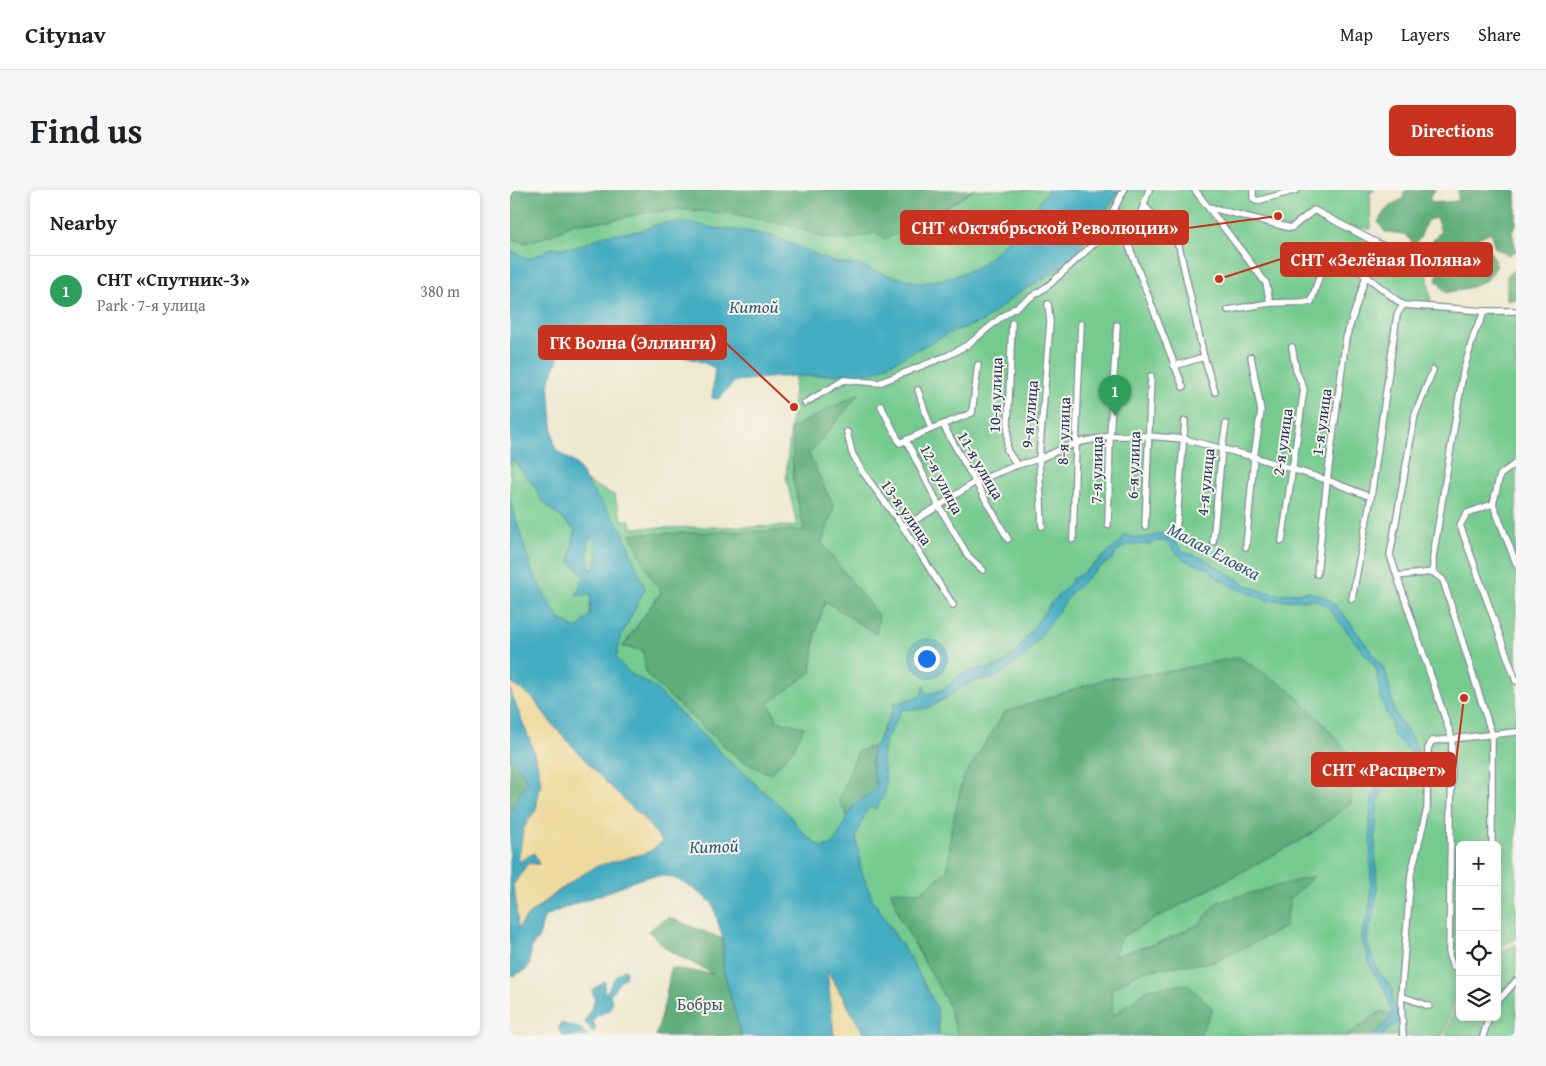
<!DOCTYPE html>
<html lang="en">
<head>
<meta charset="utf-8">
<style>
  :root { --surface:#fff; --page:#f6f6f6; --text:#202124; --muted:#757577; --line:#e0e0e0; --accent:#c8321e }
  body { margin:0; font-family:"Gentium Book Plus",serif; background:var(--page); color:var(--text) }
  .controls { position:absolute; right:15px; bottom:15px; display:grid; overflow:hidden; border-radius:8px; box-shadow:0 2px 8px #0003 }
  .controls button { width:45px; height:45px; display:grid; place-items:center; padding:0; border:0; border-bottom:1px solid var(--line); background:var(--surface); color:var(--text); font:25px sans-serif }
  .you { position:absolute; left:416px; top:468px; width:18px; height:18px; margin:-12px; border:4px solid #fff; border-radius:50%; background:#1a73e8; box-shadow:0 0 0 8px #1a73e833 }
  .badge { display:grid; place-items:center; width:32px; height:32px; border-radius:50%; background:var(--accent); color:#fff; font-size:16px; font-weight:700 }
  .pin { position:absolute; translate:-50% -41px; filter:drop-shadow(0 1px 2px #0008) }
  .pin::after { content:''; position:absolute; top:26px; width:18px; height:15px; background:inherit; clip-path:polygon(0 0,100% 0,50% 100%) }
  .list { margin:0; padding:0; list-style:none }
  h2 { display:flex; justify-content:space-between; align-items:center; height:65px; margin:0; padding:0 20px; font-size:21px }
  h2 small { font-size:16px; font-weight:400; color:var(--muted) }
  .list li { display:grid; grid-template-columns:32px 1fr auto; gap:15px; align-items:center; box-sizing:border-box; height:70px; padding:0 20px; border-top:1px solid var(--line) }
  .list b { display:block; font-size:19px; white-space:nowrap }
  .list p { margin:0; font-size:16px; white-space:nowrap; color:var(--muted) }
  .list em { font-size:16px; font-style:normal; color:var(--muted) }
  .icon { flex:none; width:28px; height:28px; fill:none; stroke:currentColor; stroke-width:2; stroke-linecap:round; stroke-linejoin:round }
  .map { position:relative; flex:none; width:1006px; height:846px; overflow:hidden; border-radius:8px }
  header { display:flex; align-items:center; gap:30px; box-sizing:border-box; height:70px; padding:0 25px; background:var(--surface); border-bottom:1px solid var(--line) }
  header strong { font-size:24px }
  nav { display:flex; gap:28px; margin-inline-start:auto; font-size:18px }
  .intro { display:flex; align-items:center; justify-content:space-between; box-sizing:border-box; height:120px; padding:0 30px }
  h1 { margin:0; font-size:35px }
  .button { padding:12px 22px; border-radius:8px; background:var(--accent); color:#fff; font-size:18px; font-weight:700 }
  main { display:flex; gap:30px; padding:0 30px }
  aside { flex:1; background:var(--surface); border-radius:8px; box-shadow:0 2px 8px #0003 }
  .map>svg:first-child { display:block }
  .green { fill:#74ca8f; stroke:#487c76; fill-rule:evenodd }
  .forest { fill:#5fae7a; stroke:#3d6e6c }
  .sand { fill:#eeda9e; stroke:#84847e }
  .water { fill:#42acc1; stroke:#2e6e90; fill-rule:evenodd }
  .lines { fill:none; stroke-linecap:round; stroke-linejoin:round }
  .minor-casing { stroke:#848c96; stroke-width:8 }
  .minor { stroke:#fff; stroke-width:5.5 }
  .labels { text-anchor:middle; dominant-baseline:central; stroke-width:4; stroke-linejoin:round; paint-order:stroke }
  .street-label { font-size:16px; fill:#1b2f5e; stroke:#f7f3e8 }
  .park-label { font-size:16px; fill:#31566a; stroke:#f7f3e8 }
  .water-label { font-size:18px; font-style:italic; fill:#295b81; stroke:#f7f3e8 }
  .leader { fill:none; stroke:#c8321e; stroke-width:2 }
  .callout-dot { fill:#c8321e; stroke:#f7f3e8; stroke-width:2 }
  .callout { fill:#c8321e; stroke:#c8321e; stroke-width:2 }
  .callout-label { font-size:18px; text-anchor:middle; font-weight:bold; fill:#fff }
</style>
</head>
<body>
<header>
<strong>Citynav</strong>
<nav><a>Map</a><a>Layers</a><a>Share</a></nav>
</header>
<div class="intro"><h1>Find us</h1><a class="button">Directions</a></div>
<main>
<aside>
<h2>Nearby<small></small></h2>
<ul class="list">
<li><span class="badge" style="background:#2e9e5b">1</span><div><b>СНТ «Спутник-3»</b><p>Park · 7-я улица</p></div><em>380 m</em></li>
</ul>
</aside>
<div class="map">
<svg width="1006" height="846" viewBox="0 0 1006 846">
  <rect width="100%" height="100%" fill="#f7f3e8"/>
  <filter id="ink" filterUnits="userSpaceOnUse"><feTurbulence type="fractalNoise" baseFrequency=".02" numOctaves="2"/><feDisplacementMap in="SourceGraphic" scale="10" xChannelSelector="R" yChannelSelector="G"/><feConvolveMatrix kernelMatrix="1 2 1 2 8 2 1 2 1" color-interpolation-filters="sRGB"/></filter>
  <filter id="wash" filterUnits="userSpaceOnUse"><feTurbulence type="fractalNoise" baseFrequency=".0096" numOctaves="4" result="noise"/><feDisplacementMap in="SourceGraphic" scale="20" xChannelSelector="R" yChannelSelector="G"/><feGaussianBlur stdDeviation="1.12" result="paint"/><feColorMatrix in="noise" values="0 0 0 0 0 0 0 0 0 0 0 0 0 0 0 0 0 1.4 0 .05"/><feComposite in="paint" operator="in"/></filter>
  <g filter="url(#wash)">
    <rect width="100%" height="100%" fill="#eee8ce"/>
    <g class="green">
      <polygon points="464,0 538,0 521,24 488,60 467,78 438,88 412,93 377,85 348,75 323,72 266,47 235,41 152,33 130,41 96,45 64,58 42,58 19,69 0,60 0,48 16,53 41,45 63,33 98,31 133,23 166,19 225,24 287,37 315,48 337,50 364,43 394,42 424,26"/>
      <path d="M608,0H865L860,2L861,39L841,37L916,73L921,113V120L1006,124V749L987,759V655H950V796L934,844L932,846H870L886,834L882,809L883,800L867,779L861,763L857,751L858,742L862,729L867,703L865,652L867,617L870,605L874,599L886,595L906,583L897,542L889,531L886,525L879,504L877,485L873,478L836,427L820,410L798,402L769,404L752,401L736,395L695,369L674,362L667,356L648,345L630,349L620,347L612,349L610,354L601,360L561,393L540,414L516,449L505,463L492,474L477,479H467L431,500L417,505L415,500L413,499L411,506L387,513L377,530L366,555L348,562L329,611L338,627L323,655L311,657L293,643L276,621L218,570L144,498L118,482L106,468L111,446L135,399L76,291L104,305L112,330H120L123,338L287,336L276,286L285,186H308L472,132L511,101L526,94L560,70L601,13ZM348,204L299,264L324,318L311,353L369,427L366,444L315,410L305,445L301,482L259,513L267,531L232,571L187,532L136,484L134,460L113,456L151,402L136,378L295,340L283,290L282,238Z"/>
      <polygon points="1,268 25,297 32,311 65,340 60,371 74,386 67,406 81,403 80,425 67,439 49,429 23,384 0,311"/>
      <polygon points="78,346 87,354 88,367 84,379 78,379"/>
      <path d="M646,351H655L674,370L700,379L706,387L757,410H806L816,415L866,478L871,509L881,533L883,545L901,563V577L889,586L867,597L860,719L852,749L861,778L876,801L882,823L872,821L836,846H689L703,819L638,799L602,827L601,799L632,781L664,776L741,753L774,737L780,709L707,712L690,734L651,752L603,767L613,746L798,646L841,613L842,568L809,529L780,500L655,482L595,489L453,588L441,640L438,680L412,702H381L390,728L437,812L448,846H429L427,818L400,768L362,709L351,680L346,647L355,621L376,595L372,564L375,551L392,519C400,519 407,520 415,518C441,511 454,487 483,489L542,430L562,402L583,382L602,369L607,361L617,355L639,354Z"/>
      <polygon points="1006,754 1006,846 936,846 950,804 950,827 987,827 987,764"/>
    </g>
    <g class="forest">
      <path d="M0,0H464C434,18 407,38 374,49L364,43L337,50L314,48L287,37L225,24L166,19L133,23L98,31L63,33L41,45L15,53L0,48Z"/>
      <path d="M896,0H925L919,7L922,13L948,11V0H1006V34L1002,42L1006,61L998,65L984,57L981,42L962,51L948,64L954,73L967,67L978,57L987,76L978,89L962,97L936,103L926,90L930,74L922,64L923,49L931,42L926,28L917,30L910,48L904,55L895,44L875,42L868,32C876,18 878,16 893,9L894,2Z"/>
      <polygon points="1006,78 1006,109 997,111 997,85"/>
      <polygon points="350,203 299,264 324,318 312,353 369,427 366,444 315,411 305,445 301,482 259,513 267,531 294,537 283,560 260,584 232,571 187,532 136,484 133,460 113,457 151,402 136,378 121,344 294,340 283,290 282,238"/>
      <polygon points="729,467 780,500 809,529 843,568 841,613 798,646 613,746 603,766 651,752 690,734 707,712 804,686 780,709 775,737 705,772 664,776 632,781 601,799 603,826 638,799 677,794 703,819 689,846 448,846 437,812 390,728 381,701 412,702 438,680 441,640 453,588 495,522 595,489 655,482"/>
      <polygon points="362,558 362,574 366,596 365,600 344,615 338,627 329,611 348,561"/>
      <polygon points="0,567 13,583 17,591 0,622"/>
      <polygon points="158,727 213,749 213,778 231,846 146,846 155,811 161,778 203,784 158,760 138,741"/>
      <polygon points="872,821 882,823 880,828 876,834 861,846 836,846"/>
    </g>
    <g class="sand">
      <path d="M0,492L22,507L42,534L92,588L133,628L153,652L137,663L123,666L49,700L17,726L8,740C6,725 7,710 3,695L18,673L29,674L8,673L13,639L19,629L26,620L28,606L31,595L28,577L21,554L0,500Z"/>
      <polygon points="316,778 350,838 356,846 324,846"/>
    </g>
    <g class="water">
      <path d="M538,0H608L601,13L560,70L526,94L511,101L472,132L444,141L362,183L268,187L226,191L208,209L202,208L205,178L192,172L171,166L153,156L131,148L85,152L66,157L50,164L39,192L42,233L45,259L66,274L81,299L112,340L135,399L111,446L106,468L118,482L144,497L218,570L276,621L293,643L311,657L323,655L344,615L365,600L366,596L362,574V558L366,555L384,519L382,512L387,513L411,506L414,495L415,502L417,504C422,503 427,502 432,500C441,495 447,486 457,482C468,477 480,481 491,475C508,464 518,444 530,428C539,415 549,404 561,393L562,389C569,387 592,369 598,363C602,359 604,356 610,354L614,344C626,350 639,349 650,343L666,353L674,362L695,369L736,395L752,401L769,404L798,402L807,404L820,410L836,427L873,478C880,491 880,508 885,523C888,530 892,533 896,539C905,552 912,567 906,583L886,595L874,599L870,605L867,617L865,652L867,703L862,729L858,742L857,751L861,763L867,779L883,800L882,809L889,829L886,834L870,846H861L876,834L880,828L882,823L876,801L861,778L852,749L853,741L860,719L861,694L860,631L862,608L867,597L889,586L901,578V563L883,545L881,533L871,509L866,478L816,415L806,410H757L723,397L706,387L699,379L674,370L655,351H646L639,354L617,355L607,361L602,369L583,382L562,402L526,453L511,469L492,484L483,489L474,488L462,491L447,501L418,518L405,520L392,519L375,551L372,564L376,595L375,603L366,619L360,617L357,619L346,647L351,680L362,709L400,768L427,818L429,846H356L317,780L324,846H231L213,778V749L202,712C188,703 172,688 155,686C135,684 120,693 103,700C80,709 56,716 34,727L29,747L21,758L20,772L16,780L0,787V622L17,591L13,583L0,567V500L21,554L28,577L31,595L28,606L26,620L19,629L13,639L8,672L24,663L29,674L18,673L3,695C7,710 6,724 8,739L17,726L65,689L87,676L137,663L153,652L133,628L92,588L42,534L22,507L0,492V311L23,384L49,429L67,439L80,425L81,404L66,406L74,386L60,371L65,340L32,311L25,297L1,268L0,275V60L19,69L42,58H64L96,45L130,41L152,33L180,32L202,38L235,41L266,47L323,72L348,75L377,85L412,93L438,88L467,78L488,60L521,24ZM79,347L87,354L88,367L84,379H78L77,367Z"/>
      <path d="M116,779L115,788L111,790L100,805L102,812L100,820L86,826L83,831L86,839L83,843L75,832L85,810L82,800L95,791L94,802H97C102,792 105,784 116,779Z"/>
      <polygon points="51,833 69,838 79,846 54,846 48,840"/>
    </g>
  </g>
  <g filter="url(#ink)">
    <g class="lines">
      <defs>
        <g id="minor">
          <polyline points="639,0 619,56 673,197"/>
          <polyline points="685,0 756,93 760,113"/>
          <polyline points="743,0 743,8 747,11 787,0"/>
          <polyline points="634,15 669,56 694,167 705,202"/>
          <polyline points="698,17 781,38 804,20 909,75"/>
          <polyline points="718,120 760,113 801,112 818,60 856,86 893,115 975,121 1006,121"/>
          <polyline points="502,133 497,260 507,275"/>
          <polyline points="664,176 694,167"/>
          <polyline points="923,180 905,225 880,365 942,549 939,766 943,777"/>
          <polyline points="408,200 421,239"/>
          <polyline points="295,213 334,190 369,193 439,165 459,154 489,129 539,95 588,50 614,0"/>
          <polyline points="371,216 390,253 396,250 429,316 458,366 473,380"/>
          <polyline points="433,235 498,349"/>
          <polyline points="337,242 342,263 352,281 393,337 443,415"/>
          <polyline points="396,250 421,239 462,223 468,175"/>
          <polyline points="1006,273 990,285 983,314 957,323 950,335 1006,491"/>
          <polyline points="983,314 1006,373"/>
          <polyline points="598,335 600,246 607,135"/>
          <polyline points="532,336 529,269 540,132 538,114"/>
          <polyline points="635,336 641,186"/>
          <polyline points="393,337 429,316 465,292 507,275 529,269 566,253 600,246 638,246 674,249 744,267 817,290 861,307"/>
          <polyline points="666,341 675,231"/>
          <polyline points="563,349 566,253 571,134"/>
          <polyline points="772,351 794,199 786,180 782,157"/>
          <polyline points="703,352 712,259 716,234"/>
          <polyline points="736,357 744,267 751,221 741,167"/>
          <polyline points="923,382 923,367 953,183 964,144 975,121"/>
          <polyline points="807,384 817,290 836,148 856,86"/>
          <polyline points="887,386 923,382 933,390 982,545 982,655"/>
          <polyline points="842,409 861,307 887,125 893,115"/>
          <polyline points="891,806 919,816"/>
          <polyline points="987,812 1006,791"/>
          <polyline points="893,846 891,806 901,684 917,619 918,558 922,551 1006,542"/>
          <polyline points="973,846 979,827"/>
        </g>
      </defs>
      <use href="#minor" class="minor-casing"/>
      <use href="#minor" class="minor"/>
    </g>
  </g>
  <g class="labels">
    <g class="street-label">
      <text transform="translate(485 205) rotate(-88)">10-я улица</text>
      <text transform="translate(519 224) rotate(-85)">9-я улица</text>
      <text transform="translate(811 232) rotate(-82)">1-я улица</text>
      <text transform="translate(553 241) rotate(-88)">8-я улица</text>
      <text transform="translate(772 252) rotate(-82)">2-я улица</text>
      <text transform="translate(471 275) rotate(60)">11-я улица</text>
      <text transform="translate(623 275) rotate(-88)">6-я улица</text>
      <text transform="translate(586 280) rotate(-89)">7-я улица</text>
      <text transform="translate(432 289) rotate(63)">12-я улица</text>
      <text transform="translate(695 292) rotate(-84)">4-я улица</text>
      <text transform="translate(397 322) rotate(55)">13-я улица</text>
    </g>
    <g class="park-label">
      <text x="190" y="814">Бобры</text>
    </g>
    <g class="water-label">
      <text x="244" y="116">Китой</text>
      <text transform="translate(704 361) rotate(28)">Малая Еловка</text>
      <text transform="translate(204 656) rotate(-2)">Китой</text>
    </g>
  </g>
  <path class="leader" d="M768 26L678 38M709 89L771 69M284 217L216 153M954 508L945 580"/>
  <g class="callout-dot">
    <circle cx="768" cy="26" r="5"/>
    <circle cx="709" cy="89" r="5"/>
    <circle cx="284" cy="217" r="5"/>
    <circle cx="954" cy="508" r="5"/>
  </g>
  <g class="callout">
    <rect x="391" y="21" width="287" height="33" rx="5"/>
    <rect x="771" y="53" width="211" height="33" rx="5"/>
    <rect x="29" y="136" width="187" height="33" rx="5"/>
    <rect x="802" y="563" width="143" height="33" rx="5"/>
  </g>
  <g class="callout-label">
    <text x="535" y="44">СНТ «Октябрьской Революции»</text>
    <text x="876" y="76">СНТ «Зелёная Поляна»</text>
    <text x="123" y="159">ГК Волна (Эллинги)</text>
    <text x="874" y="586">СНТ «Расцвет»</text>
  </g>
</svg>
<div class="controls">
<button>+</button>
<button>−</button>
<button><svg class="icon" aria-label="locate" viewBox="0 0 24 24"><circle cx="12" cy="12" r="6"/><path d="M12 2v4M12 18v4M2 12h4M18 12h4"/></svg></button>
<button><svg class="icon" aria-label="layers" viewBox="0 0 24 24"><path d="M12 4l9 5-9 5-9-5zM3 14l9 5 9-5"/></svg></button>
</div>
<div class="you"></div>
<div class="pin badge" style="left:605px;top:226px;background:#2e9e5b">1</div>
</div>
</main>
</body>
</html>
